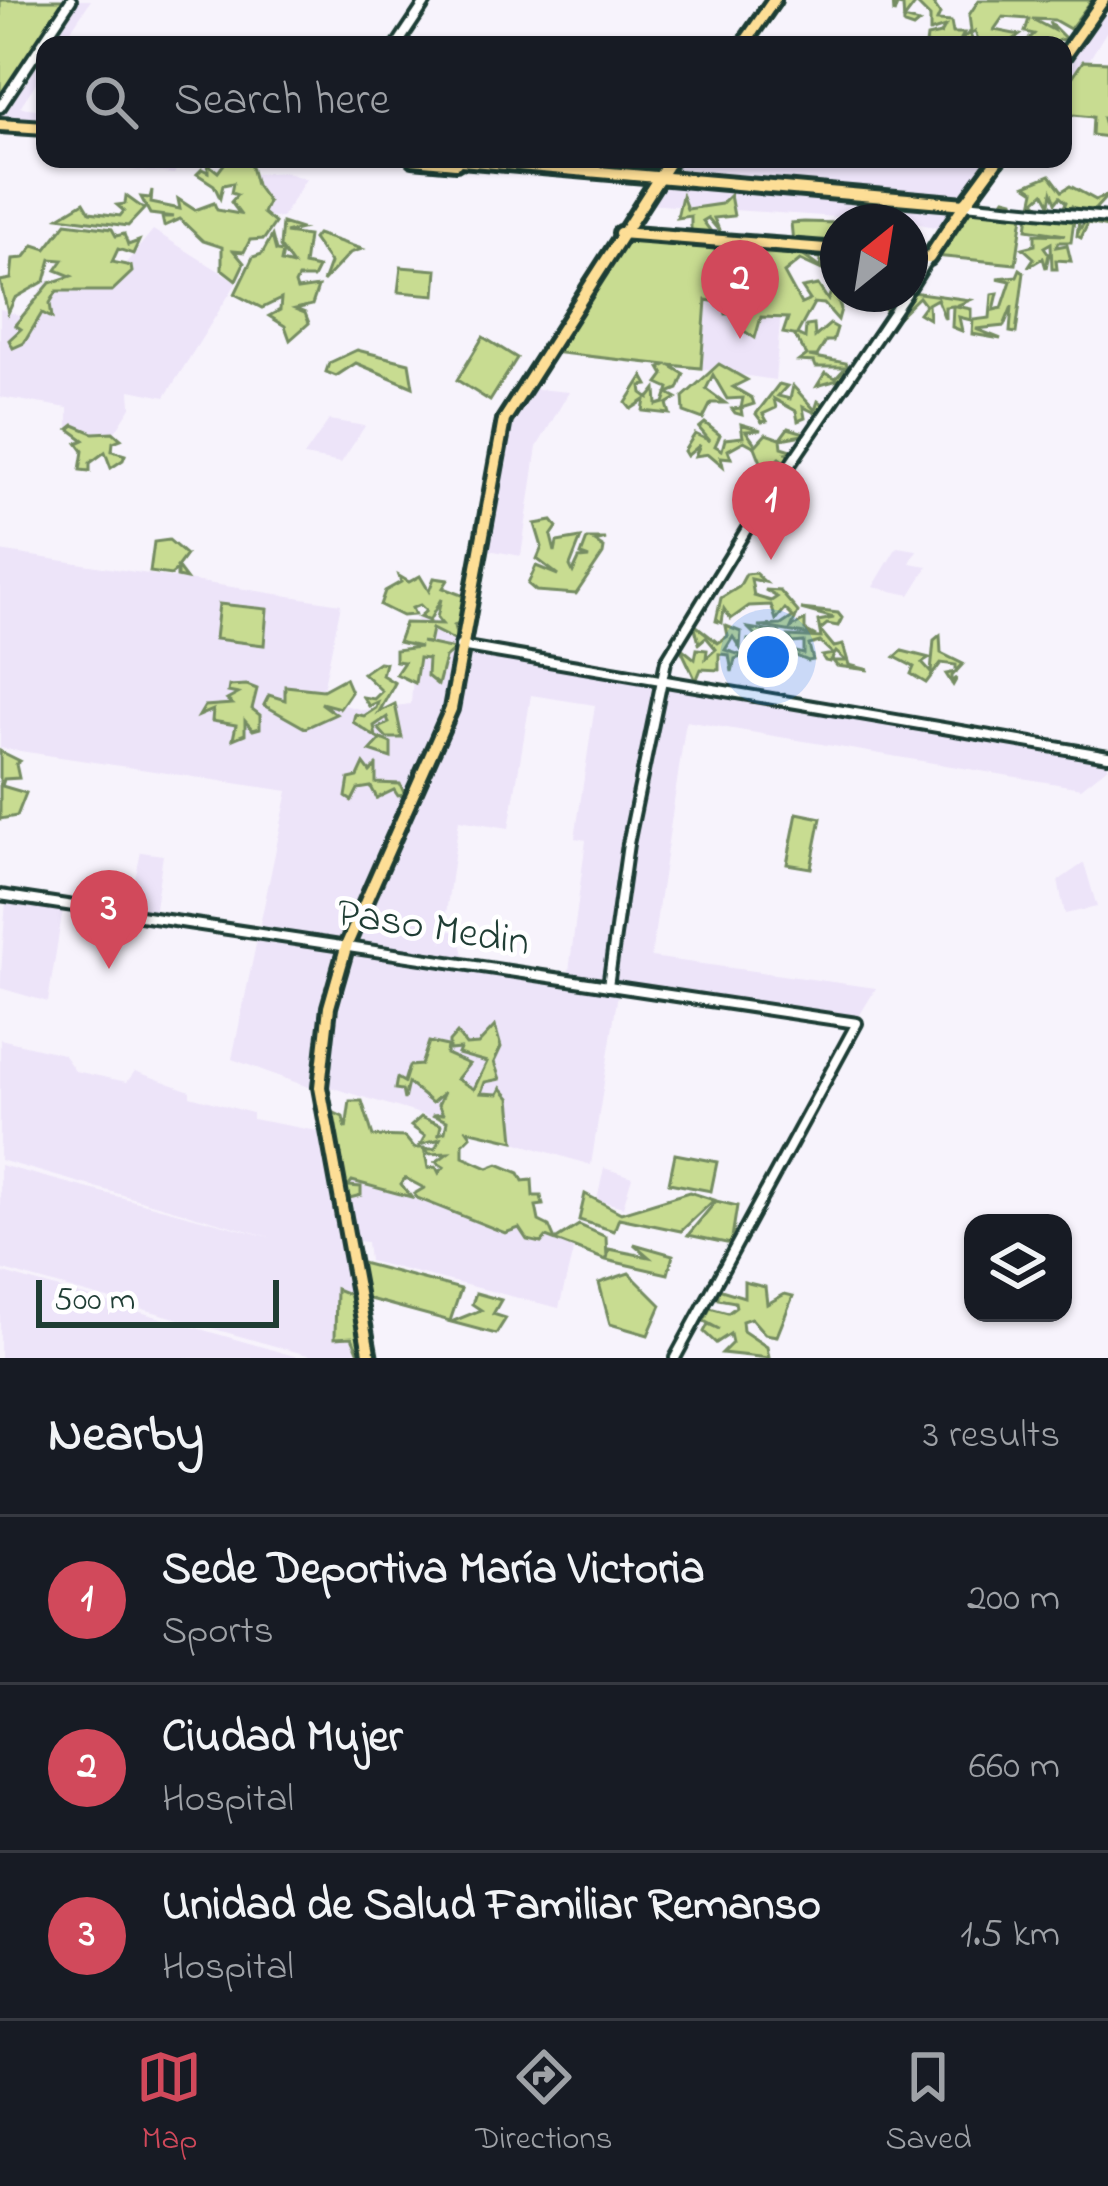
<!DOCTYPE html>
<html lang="en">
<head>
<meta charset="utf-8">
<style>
  :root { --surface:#171b24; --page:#242831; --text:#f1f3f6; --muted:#9ea1a6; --line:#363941; --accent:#d1495b }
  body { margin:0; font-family:"Indie Flower",sans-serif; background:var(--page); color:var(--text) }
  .controls { position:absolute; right:36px; bottom:36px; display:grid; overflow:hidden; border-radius:24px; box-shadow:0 3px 9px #0004 }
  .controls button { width:108px; height:108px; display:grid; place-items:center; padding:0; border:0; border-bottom:3px solid var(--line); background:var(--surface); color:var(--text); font:60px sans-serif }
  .compass { position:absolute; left:820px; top:204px; width:108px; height:108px; border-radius:50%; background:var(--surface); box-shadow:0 3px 9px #0004; rotate:30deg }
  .scale { position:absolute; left:36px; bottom:30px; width:243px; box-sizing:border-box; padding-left:12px; border:6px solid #1f3d34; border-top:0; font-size:33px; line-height:42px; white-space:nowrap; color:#1f3d34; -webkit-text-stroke:9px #fff; paint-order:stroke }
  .you { position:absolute; left:768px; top:657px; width:42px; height:42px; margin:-30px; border:9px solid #fff; border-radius:50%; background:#1a73e8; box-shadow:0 0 0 18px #1a73e833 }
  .badge { display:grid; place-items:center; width:78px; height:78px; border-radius:50%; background:var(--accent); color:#fff; font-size:39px; font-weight:700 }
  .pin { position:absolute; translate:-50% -99px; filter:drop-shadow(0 3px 6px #0008) }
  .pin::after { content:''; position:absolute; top:63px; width:42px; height:36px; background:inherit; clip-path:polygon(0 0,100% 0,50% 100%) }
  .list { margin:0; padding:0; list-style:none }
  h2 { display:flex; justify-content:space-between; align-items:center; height:156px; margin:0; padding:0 48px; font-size:51px }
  h2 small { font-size:39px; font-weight:400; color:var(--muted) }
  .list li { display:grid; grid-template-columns:78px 1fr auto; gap:36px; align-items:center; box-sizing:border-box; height:168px; padding:0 48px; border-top:3px solid var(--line) }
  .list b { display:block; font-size:45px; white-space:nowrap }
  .list p { margin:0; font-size:39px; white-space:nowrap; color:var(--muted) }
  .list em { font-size:39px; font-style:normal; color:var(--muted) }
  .icon { flex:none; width:66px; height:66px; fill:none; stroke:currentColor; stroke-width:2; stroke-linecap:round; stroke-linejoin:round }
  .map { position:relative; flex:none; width:1108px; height:1358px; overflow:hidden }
  .search { position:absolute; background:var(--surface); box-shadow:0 3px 9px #0004; left:36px; right:36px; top:36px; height:132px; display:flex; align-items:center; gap:30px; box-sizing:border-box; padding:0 42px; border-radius:24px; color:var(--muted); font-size:45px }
  .sheet { height:660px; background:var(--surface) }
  nav { display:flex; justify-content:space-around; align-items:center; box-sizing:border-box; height:168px; border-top:3px solid var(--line); background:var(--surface); font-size:33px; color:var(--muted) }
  nav a { display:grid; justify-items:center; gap:6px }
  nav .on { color:var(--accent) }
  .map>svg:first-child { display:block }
  .built { fill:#ede4f9; fill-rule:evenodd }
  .green { fill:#c8dc91; stroke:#748c62; stroke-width:3 }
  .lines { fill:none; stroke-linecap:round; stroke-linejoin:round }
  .minor-casing { stroke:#1f3d34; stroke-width:16 }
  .major-casing { stroke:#1f3d34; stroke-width:20 }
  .minor { stroke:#fff; stroke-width:8 }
  .major { stroke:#fdde96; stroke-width:10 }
  .labels { text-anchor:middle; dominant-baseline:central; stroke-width:9; stroke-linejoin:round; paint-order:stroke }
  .street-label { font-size:42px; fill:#1f3d34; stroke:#fff }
</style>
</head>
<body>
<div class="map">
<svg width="1108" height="1358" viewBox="0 0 1108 1358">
  <rect width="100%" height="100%" fill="#f7f3fc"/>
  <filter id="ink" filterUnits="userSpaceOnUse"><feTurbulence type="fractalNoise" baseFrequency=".00833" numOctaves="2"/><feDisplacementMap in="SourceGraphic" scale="24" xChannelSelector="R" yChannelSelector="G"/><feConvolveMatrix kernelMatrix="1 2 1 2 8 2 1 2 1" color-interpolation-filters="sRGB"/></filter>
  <g filter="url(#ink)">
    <g class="built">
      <polygon points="72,0 91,0 61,45 45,45 45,69 20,107 45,110 45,123 0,119 0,107"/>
      <polygon points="1104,0 1108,29 1063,103 1063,63"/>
      <polygon points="69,159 182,159 174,174 65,164"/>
      <polygon points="672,159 967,161 991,159 964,199 661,175"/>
      <polygon points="284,172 306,179 282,218 262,217 253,174"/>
      <polygon points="659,182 961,207 949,230 910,222 646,204"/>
      <polygon points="153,230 237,282 165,397 130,390 131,407 113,435 68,428 68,408 0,397 0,309 21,316 48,281 108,285"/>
      <polygon points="709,244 786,252 775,380 701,369"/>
      <polygon points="528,388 569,392 537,447 521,556 483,549 506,426"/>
      <polygon points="329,420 365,426 341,463 304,456"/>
      <polygon points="897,547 917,550 910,563 928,566 910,595 873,587"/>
      <polygon points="0,551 341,604 321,699 363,710 411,704 417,618 461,626 440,715 338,950 319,1019 311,1088 232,1059 288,791 0,748"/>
      <path d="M466,650L1108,757V767L1081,788L686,721L651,957L876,988L855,1023L619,987L591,1165L323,1085L346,948L451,718ZM531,695L595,705L575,838L586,840L568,979L466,965L459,932L447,930L442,943L459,820L509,828Z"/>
      <polygon points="141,852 163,855 154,914 128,911"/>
      <polygon points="1084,863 1097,907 1065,914 1058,881"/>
      <polygon points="6,899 63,908 48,1002 0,988"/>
      <polygon points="0,1039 63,1054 75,1071 127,1082 135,1071 190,1091 190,1096 252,1113 252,1119 323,1132 365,1358 318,1358 0,1269 0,1165 273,1238 0,1160"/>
      <polygon points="604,1168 632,1177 623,1207 597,1200"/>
      <polygon points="338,1178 575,1243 559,1308 369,1261 367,1242 348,1240"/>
      <polygon points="0,1272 301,1358 0,1358"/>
    </g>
    <g class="green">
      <polygon points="0,0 67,0 0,99"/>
      <polygon points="893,0 931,1 940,14 937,21 951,22 953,33 964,33 960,41 971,31 969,15 979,0 1092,0 1070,29 1054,20 1032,19 1053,30 1049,22 1065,38 1048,45 1023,45 1034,34 1025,32 1029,19 1003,17 994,30 1020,35 1006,45 979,44 975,31 970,35 975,45 926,45 927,37 941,34 945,27 930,32 930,17 916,3 904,19 919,23 913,28 904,25 903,6 897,5 894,14"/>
      <polygon points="1083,61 1108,62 1108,118 1103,118 1108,137 1092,135 1093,117 1063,114 1063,73 1073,76"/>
      <polygon points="249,159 256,185 268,202 263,213 275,223 264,239 250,240 244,252 234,251 244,263 236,280 222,269 222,247 203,241 180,219 164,226 162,217 174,217 150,214 141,197 150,198 152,190 151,203 180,209 178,199 195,210 214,203 217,210 240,214 231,202 237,195 231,193 233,183 223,185 220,198 214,185 197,174 202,169 208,172 208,164 218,172 227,160"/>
      <polygon points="1050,175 1062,191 1070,186 1096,200 1108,195 1096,208 1108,227 1088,223 1081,238 1077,236 1079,220 1079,230 1088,218 1072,206 1069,213 1062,212 1066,202 1060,197 1056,202 1052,192 1050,204 1044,193 1035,201 1042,208 1035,210 1032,205 1035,191 1026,185"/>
      <polygon points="730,195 734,216 714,218 720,232 708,218 703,221 715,237 691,232 691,216 677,218 682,196 687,209 721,204"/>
      <polygon points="126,196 144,209 128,226 59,217 84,202 90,212 120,216 124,211 117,205 125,204"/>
      <polygon points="1005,198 1013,200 1015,211 1023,215 1016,264 935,256 967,209 1015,211 1001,204"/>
      <polygon points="1029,214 1074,220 1071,242 1058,242 1056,247 1067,245 1071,261 1056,260 1057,269 1052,269 1051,243 1044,247 1049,254 1046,268 1043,258 1028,267 1034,258 1023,248 1035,245 1035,234 1065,235 1027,229"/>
      <polygon points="804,222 838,223 838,246 793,242 791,223"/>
      <polygon points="66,223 112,229 116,236 124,234 128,245 139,241 133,254 118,249 112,262 131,266 132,272 112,291 57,291 50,303 52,318 42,313 24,343 13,348 9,340 21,329 15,325 50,283 71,276 56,270 63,260 51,259 45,281 15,298 8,313 0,281 11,279 13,259 24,258 34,245 46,249"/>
      <polygon points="282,223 301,229 285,233 308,236 304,265 318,268 313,278 298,278 295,284 297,290 318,287 312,305 295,309 305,313 309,323 290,340 285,326 269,316 280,310 281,299 262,308 235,294 253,257 262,254 272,236 276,251 283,252 281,262 293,265 280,247"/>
      <polygon points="317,234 362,249 350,253 323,282 330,263 313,239"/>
      <polygon points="625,238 822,250 820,258 805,257 820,268 821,261 833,262 835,276 800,260 784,273 801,304 810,300 802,288 818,285 828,300 833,286 841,309 838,320 824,304 814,303 797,334 805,338 806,326 814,325 815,337 830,324 837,328 833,341 826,341 817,356 809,356 846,363 851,371 845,378 817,386 825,373 836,378 846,367 816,367 814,362 799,361 807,355 794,335 783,333 788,318 761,317 755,338 741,329 738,313 726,314 724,303 706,300 701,368 669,365 684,374 678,389 668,393 677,398 667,404 670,414 643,411 645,400 631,409 626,403 643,376 648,385 641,386 642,393 649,398 656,389 657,405 664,403 669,388 658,383 664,375 660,368 666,365 552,352"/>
      <polygon points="401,267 437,270 435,295 398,292"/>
      <polygon points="1020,269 1024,272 1016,333 1010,332 1012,306 1004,326 976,329 1001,339 972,334 973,320 990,318 992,294 998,293 994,310 1002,308 1011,281 997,278 1017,276"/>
      <polygon points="912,292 970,300 956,306 971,309 971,320 959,317 962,331 952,327 953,306 945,307 945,319 937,299 928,304 929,319 919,313 925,305 919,297 898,317 875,303 892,302 889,294 898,299"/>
      <polygon points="483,337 517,358 490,401 457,380"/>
      <polygon points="357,350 409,363 413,387 356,363 336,376 326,372 329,363"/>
      <polygon points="719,364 747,380 733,387 752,398 754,404 741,408 742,415 735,413 732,409 741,408 743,398 727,399 713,375 706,389 725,403 711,403 703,419 684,412 683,397"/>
      <polygon points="779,384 787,386 778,396 790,399 793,386 815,410 818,401 827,407 818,414 803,407 805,418 798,421 796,411 774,399 776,408 763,414 767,421 762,422 756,414"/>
      <polygon points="705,423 720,435 715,446 722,450 725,439 743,437 741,424 761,430 746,431 756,445 766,434 780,439 788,428 808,434 781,439 782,447 795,451 786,453 792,460 789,465 779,458 765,472 755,447 744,441 728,450 731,458 721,457 723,466 709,454 695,456 700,445 687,456 684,451 695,434 710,441 699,428"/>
      <polygon points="74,425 93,433 113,432 121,439 113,442 112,451 125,455 123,460 111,468 105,452 90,463 90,471 80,470 83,451 77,443 84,440 69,429"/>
      <polygon points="552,521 557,527 551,536 555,552 557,542 581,538 570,566 573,572 579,559 589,558 581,555 587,539 606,539 595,542 604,548 603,554 576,594 536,591 528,584 536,566 558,575 537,559 542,547 535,524"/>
      <polygon points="169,540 186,555 177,567 186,579 177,577 177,570 171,575 150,572 154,542"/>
      <polygon points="755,573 765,582 751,579 754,596 771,601 777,597 765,590 780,591 798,612 791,628 805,620 805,630 816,636 758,626 781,625 793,617 785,609 776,620 771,605 749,606 731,619 724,609 722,623 716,621 721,598 739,587 746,574"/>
      <polygon points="399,576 409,582 420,576 429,591 434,578 448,580 443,588 464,596 461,621 454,626 458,642 432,629 429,643 421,642 455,649 445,658 438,685 427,676 428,659 419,658 415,683 396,674 404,662 395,661 395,650 420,647 398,642 405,623 442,624 437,618 441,599 429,621 419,617 426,611 420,605 412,608 415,615 402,616 380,605 385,591 401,582"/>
      <polygon points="219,604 267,609 264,645 215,639"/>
      <polygon points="801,609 838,613 842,618 838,626 827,624 820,630 834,647 843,645 849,665 869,670 837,666 833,661 846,661 836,652 830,662 825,661 822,656 833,654 820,642 809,645 813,660 808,661 782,650 771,656 747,646 748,640 759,639 748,628 781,633 763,633 770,652 776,652 777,637 784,649 804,654 804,642 793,643 789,636 821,638 818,621 834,618"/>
      <polygon points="694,624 718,643 728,636 726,626 741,632 740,648 733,637 725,650 744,656 735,659 732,672 729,655 719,654 719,670 701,669 696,681 680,647 695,659 697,649 707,650 706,658 716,649 706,637 699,643"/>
      <polygon points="940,635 941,653 963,664 952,676 952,682 957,678 953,685 946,674 956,672 956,665 941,663 926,683 911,674 914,667 895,657 902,651 930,658 922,663 931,673 934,640"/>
      <polygon points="379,662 385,663 382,675 395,683 379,712 395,704 402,738 387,738 378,728 389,723 387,717 374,726 376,737 391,743 391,758 370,751 380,740 353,722 355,714 364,716 376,708 378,702 369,706 363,697 374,699 382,691 363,673"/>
      <polygon points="345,678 351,692 340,708 321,703 336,714 305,728 264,705 269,695 285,700 285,686 323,690"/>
      <polygon points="247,685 257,689 252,709 260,715 260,728 253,730 245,721 245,734 233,739 236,725 212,721 213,710 199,716 205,706 232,704 227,700 238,694 228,692 229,686"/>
      <polygon points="0,751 20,761 16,764 19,778 4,779 2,786 26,793 17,816 0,819"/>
      <polygon points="364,764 370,772 376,766 376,783 400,784 405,795 398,796 394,790 377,798 371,787 358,789 352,801 346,797 349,779 358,777"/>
      <polygon points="797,813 821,818 811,868 787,864"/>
      <polygon points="495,1026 501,1047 494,1062 500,1079 485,1082 481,1093 498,1094 501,1088 510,1098 514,1141 467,1130 471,1136 463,1144 463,1157 488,1168 498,1164 519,1173 523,1181 532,1180 533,1196 541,1196 543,1205 536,1206 539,1221 549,1226 555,1240 579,1225 606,1237 607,1259 609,1249 649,1257 634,1244 673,1255 668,1274 606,1260 546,1237 541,1243 527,1240 519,1228 505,1233 417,1198 414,1194 424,1188 405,1178 401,1184 411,1197 352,1181 348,1186 361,1187 361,1195 346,1199 326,1109 343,1117 346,1129 350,1101 362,1101 373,1136 405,1137 414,1148 424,1148 428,1168 436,1167 439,1173 444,1167 436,1162 448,1153 429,1154 426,1149 435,1149 440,1139 420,1145 425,1136 411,1126 421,1117 441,1125 439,1134 445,1132 447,1121 432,1115 443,1114 438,1105 444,1092 432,1103 408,1083 404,1100 402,1090 395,1089 397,1078 404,1082 409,1066 421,1065 429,1042 447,1046 446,1054 469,1064 457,1079 474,1089 487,1062 458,1054 460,1049 449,1050 449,1042 457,1033 466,1045 478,1044"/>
      <polygon points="675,1154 717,1162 711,1191 669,1183"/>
      <polygon points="689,1192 714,1200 681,1231 619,1218 614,1231 579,1220 585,1194 621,1213"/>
      <polygon points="716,1201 737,1206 731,1244 688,1235"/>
      <polygon points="354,1261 461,1289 450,1321 362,1297"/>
      <polygon points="629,1273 661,1305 648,1335 610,1324 599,1283"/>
      <polygon points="744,1282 765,1287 767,1304 785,1294 793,1296 777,1336 765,1334 751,1318 742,1321 743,1331 767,1347 769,1358 722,1353 732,1343 730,1334 716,1343 704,1332 708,1324 719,1329 704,1321 710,1308 728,1313 736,1307 735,1302 718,1299 718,1289 744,1297"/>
      <polygon points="336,1289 351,1295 361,1358 352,1337 335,1338"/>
      <polygon points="476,1293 501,1300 493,1314 506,1318 496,1334 451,1322 481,1310 472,1304"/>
    </g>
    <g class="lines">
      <defs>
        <g id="minor">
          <polyline points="397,45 427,0"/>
          <polyline points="0,107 71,0"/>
          <polyline points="965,204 1108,218"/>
          <polyline points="910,288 928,259"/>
          <polyline points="460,646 1108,756"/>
          <polyline points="0,895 857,1023 675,1358"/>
          <polyline points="608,986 628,844 666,661 751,522 906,294"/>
        </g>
        <g id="major">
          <polyline points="743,45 774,0"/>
          <polyline points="1063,57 1103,0"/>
          <polyline points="0,125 45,128"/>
          <polyline points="413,159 456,163"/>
          <polyline points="450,159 965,204 998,159"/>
          <polyline points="620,233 838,250"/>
          <polyline points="910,256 929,258 966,202"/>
          <polyline points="370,1358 320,1087 329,1007 347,944 451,709 504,420 671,159"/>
        </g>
      </defs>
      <use href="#minor" class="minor-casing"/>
      <use href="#major" class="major-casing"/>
      <use href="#minor" class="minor"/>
      <use href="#major" class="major"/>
    </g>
  </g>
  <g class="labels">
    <g class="street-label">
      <text transform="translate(433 929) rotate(9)">Paso Medin</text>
    </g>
  </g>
</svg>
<div class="controls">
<button><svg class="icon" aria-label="layers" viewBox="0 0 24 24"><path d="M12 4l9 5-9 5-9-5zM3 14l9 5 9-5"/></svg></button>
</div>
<svg class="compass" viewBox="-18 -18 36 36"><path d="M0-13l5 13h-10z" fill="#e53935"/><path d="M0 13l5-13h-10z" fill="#9ea1a6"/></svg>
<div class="scale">500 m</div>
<div class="you"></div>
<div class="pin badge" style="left:771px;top:560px">1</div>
<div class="pin badge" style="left:740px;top:339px">2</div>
<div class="pin badge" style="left:109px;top:969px">3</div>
<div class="search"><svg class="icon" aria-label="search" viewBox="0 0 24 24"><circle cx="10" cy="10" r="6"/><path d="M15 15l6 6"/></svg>Search here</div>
</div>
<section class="sheet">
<h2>Nearby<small>3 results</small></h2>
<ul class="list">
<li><span class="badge">1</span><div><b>Sede Deportiva María Victoria</b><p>Sports</p></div><em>200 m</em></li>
<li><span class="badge">2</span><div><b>Ciudad Mujer</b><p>Hospital</p></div><em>660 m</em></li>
<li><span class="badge">3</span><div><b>Unidad de Salud Familiar Remanso</b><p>Hospital</p></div><em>1.5 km</em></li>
</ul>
</section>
<nav>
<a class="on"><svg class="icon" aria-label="map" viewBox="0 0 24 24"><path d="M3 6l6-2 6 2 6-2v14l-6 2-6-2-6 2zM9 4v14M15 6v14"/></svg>Map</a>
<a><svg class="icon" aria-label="directions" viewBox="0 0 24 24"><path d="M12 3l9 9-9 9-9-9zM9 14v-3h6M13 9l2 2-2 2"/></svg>Directions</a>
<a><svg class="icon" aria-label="saved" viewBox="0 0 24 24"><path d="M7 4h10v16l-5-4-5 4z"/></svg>Saved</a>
</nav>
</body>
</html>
